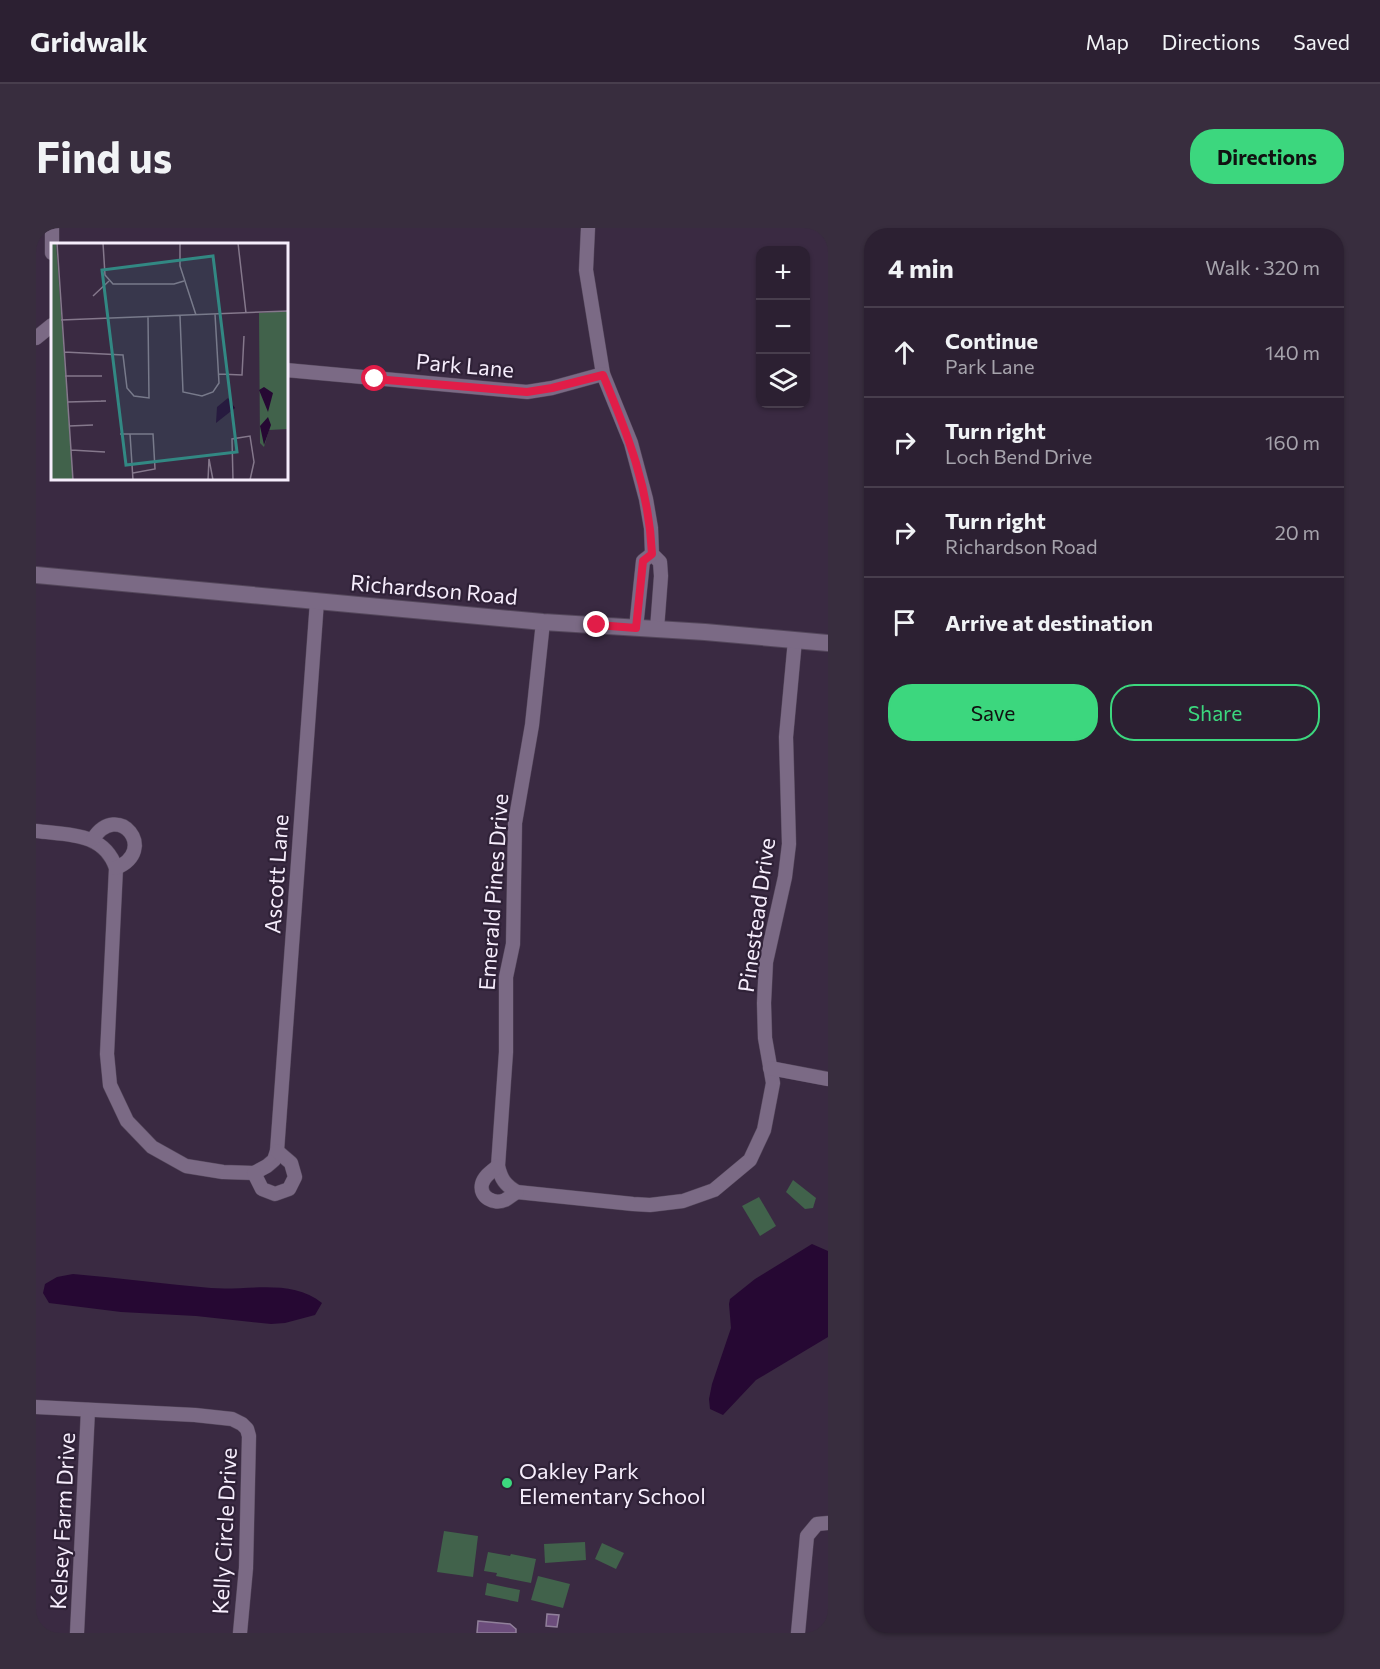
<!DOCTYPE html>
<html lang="en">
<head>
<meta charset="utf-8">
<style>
  :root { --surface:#2c2032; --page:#382d3e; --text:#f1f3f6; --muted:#a6a3ac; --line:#483e4d; --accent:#3cd77e }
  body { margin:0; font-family:Commissioner,sans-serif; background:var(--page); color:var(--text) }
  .controls { position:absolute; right:18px; top:18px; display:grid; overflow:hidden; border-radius:12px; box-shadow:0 2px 4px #0004 }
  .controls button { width:54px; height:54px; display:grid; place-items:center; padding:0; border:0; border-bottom:2px solid var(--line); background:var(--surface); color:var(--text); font:30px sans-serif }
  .stop { position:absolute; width:18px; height:18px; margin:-14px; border:4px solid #e11d48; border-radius:50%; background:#fff }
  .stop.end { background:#e11d48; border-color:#fff; box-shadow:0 2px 6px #0008 }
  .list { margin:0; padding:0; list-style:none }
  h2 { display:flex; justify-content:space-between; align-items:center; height:78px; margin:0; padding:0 24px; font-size:26px }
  h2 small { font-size:20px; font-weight:400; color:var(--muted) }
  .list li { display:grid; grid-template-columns:39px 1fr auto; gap:18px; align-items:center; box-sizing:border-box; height:90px; padding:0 24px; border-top:2px solid var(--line) }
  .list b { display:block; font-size:22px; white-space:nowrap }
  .list p { margin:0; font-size:20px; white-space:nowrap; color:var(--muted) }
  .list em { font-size:20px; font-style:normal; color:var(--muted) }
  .actions { display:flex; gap:12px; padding:18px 24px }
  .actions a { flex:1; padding:14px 0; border:2px solid var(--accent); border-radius:24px; text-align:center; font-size:21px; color:var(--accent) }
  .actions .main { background:var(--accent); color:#111 }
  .icon { flex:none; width:33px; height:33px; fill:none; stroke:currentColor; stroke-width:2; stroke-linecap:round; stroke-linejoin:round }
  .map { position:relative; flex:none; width:792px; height:1405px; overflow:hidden; border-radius:24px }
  header { display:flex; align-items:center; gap:36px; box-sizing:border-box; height:84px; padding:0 30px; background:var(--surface); border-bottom:2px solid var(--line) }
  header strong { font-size:28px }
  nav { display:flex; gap:33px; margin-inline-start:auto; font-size:21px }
  .intro { display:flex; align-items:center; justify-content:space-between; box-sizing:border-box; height:144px; padding:0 36px }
  h1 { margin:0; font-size:42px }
  .button { padding:15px 27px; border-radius:24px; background:var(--accent); color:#111; font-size:21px; font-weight:700 }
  main { display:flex; gap:36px; padding:0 36px }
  aside { flex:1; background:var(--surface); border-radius:24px; box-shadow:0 2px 4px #0004 }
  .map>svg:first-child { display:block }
  .green { fill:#41624b }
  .water { fill:#260833 }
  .building { fill:#6c4d7c; stroke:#91809b; stroke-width:1.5 }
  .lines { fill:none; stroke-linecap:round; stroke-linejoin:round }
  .minor-casing { stroke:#54475b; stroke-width:15 }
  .tertiary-casing { stroke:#54475b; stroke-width:18 }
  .minor { stroke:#7b6a85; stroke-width:14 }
  .tertiary { stroke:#7b6a85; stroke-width:16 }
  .route { stroke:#e11d48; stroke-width:8 }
  .poi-dot { fill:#3cd77e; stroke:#2f2137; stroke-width:2 }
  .labels { text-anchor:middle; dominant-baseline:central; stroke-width:4.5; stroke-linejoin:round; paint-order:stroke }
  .street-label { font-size:22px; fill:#f6edfc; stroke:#2f2137 }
  .poi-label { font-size:22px; fill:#f6edfc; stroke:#2f2137; text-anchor:start }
  .inset-road { fill:none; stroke:#85788c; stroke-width:1.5 }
  .view { fill:#328883; fill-opacity:0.15; stroke:#328883; stroke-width:3 }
  .inset-edge { fill:none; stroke:#f6edfc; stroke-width:3 }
</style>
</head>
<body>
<header>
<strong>Gridwalk</strong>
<nav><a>Map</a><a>Directions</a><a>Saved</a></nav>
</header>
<div class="intro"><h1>Find us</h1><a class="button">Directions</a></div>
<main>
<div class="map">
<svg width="792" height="1405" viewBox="0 0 792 1405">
  <rect width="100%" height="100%" fill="#3a2a42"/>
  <g class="green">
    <polygon points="757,952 780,970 777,980 769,981 750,964"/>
    <polygon points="723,969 740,998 724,1008 706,978"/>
    <polygon points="408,1303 442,1308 437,1349 401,1344"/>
    <polygon points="549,1314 550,1332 509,1335 508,1316"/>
    <polygon points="566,1315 588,1325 580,1341 559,1331"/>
    <polygon points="452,1324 474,1328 475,1326 500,1331 495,1355 460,1348 461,1345 448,1343"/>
    <polygon points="502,1348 534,1356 527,1380 495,1372"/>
    <polygon points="451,1355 484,1362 482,1374 449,1367"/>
  </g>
  <g class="water">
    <polygon points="776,1016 792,1023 792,1109 720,1152 687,1187 674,1181 673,1171 676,1156 695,1100 693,1076 694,1071 719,1051"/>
    <path d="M37,1046C83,1050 129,1056 175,1060C212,1063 255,1050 286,1075L279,1087L249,1095L235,1096L160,1088L85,1084L13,1075L7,1065L9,1056L21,1049Z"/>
  </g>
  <g class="building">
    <polygon points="511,1386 523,1387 521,1399 510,1398"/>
    <polygon points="442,1393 474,1396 480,1401 480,1405 441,1405"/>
  </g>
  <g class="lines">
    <defs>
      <g id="minor">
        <polyline points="16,0 16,25"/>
        <polyline points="552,0 550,42 567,146 595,215 610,271 615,300 616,326 624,334 625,348 621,401"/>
        <polyline points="0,110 16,97"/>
        <polyline points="250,142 491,164 516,160 567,146"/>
        <path d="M507,394L496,497L479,595L477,716L470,749V824L462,938C465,951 469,957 481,964L597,976L614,977L647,973L678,962L714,932L728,902L737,855L729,810L728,775L730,734L749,649L753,616L750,509L759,412"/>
        <polyline points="600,400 607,333 616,326"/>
        <path d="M0,603C32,607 68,604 80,640L71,826L74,857L91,893L116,919L150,938L187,944L218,945L231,938L238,932L241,923L281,373"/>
        <path d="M57,611C82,572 123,622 80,640"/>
        <polyline points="734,840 792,851"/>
        <path d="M462,938C456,943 448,948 446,956C443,969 458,977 469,972C473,970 477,966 481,964"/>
        <polyline points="218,945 226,961 239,966 253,961 259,949 255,935 241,923"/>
        <polyline points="0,1179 159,1187 196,1191 206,1196 211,1201 213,1208 210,1340 204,1405"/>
        <polyline points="41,1405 52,1182"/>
        <polyline points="762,1405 771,1308 781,1296 792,1295"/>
      </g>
      <polyline id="tertiary" points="0,347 507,394 669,404 792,415"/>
    </defs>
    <use href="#minor" class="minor-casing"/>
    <use href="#tertiary" class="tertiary-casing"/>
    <use href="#minor" class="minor"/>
    <use href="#tertiary" class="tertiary"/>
  </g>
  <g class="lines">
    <path class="route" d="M339,151L491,164L516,160L567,147C592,207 613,260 616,326L607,333L600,400L561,397"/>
  </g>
  <circle class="poi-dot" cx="471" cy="1255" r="6"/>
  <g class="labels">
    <g class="street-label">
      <text transform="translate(429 137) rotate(5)">Park Lane</text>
      <text transform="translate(398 361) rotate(5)">Richardson Road</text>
      <text transform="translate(240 646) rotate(-86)">Ascott Lane</text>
      <text transform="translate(457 664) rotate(-86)">Emerald Pines Drive</text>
      <text transform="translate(720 687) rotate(-82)">Pinestead Drive</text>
      <text transform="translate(26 1293) rotate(-87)">Kelsey Farm Drive</text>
      <text transform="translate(188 1303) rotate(-87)">Kelly Circle Drive</text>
    </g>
    <g class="poi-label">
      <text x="483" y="1242">Oakley Park<tspan x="483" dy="25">Elementary School</tspan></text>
    </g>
  </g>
  <g transform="translate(15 15)">
    <rect width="237" height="237" fill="#3a2a42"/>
    <path d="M0,0H5L22,237H0ZM237,68V186L218,187L213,204L209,200L208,70Z" fill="#41624b"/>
    <path d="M213,144L222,150L217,169L208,147ZM177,155L184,165L165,180L166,164ZM217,174L220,182L213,202L209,183Z" fill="#260833"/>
    <path class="inset-road" d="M6,0L22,237M52,0L54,32L62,41H123L133,38M129,0V23L145,72M187,0L195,70M42,53L58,38M129,73L132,149L151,153L162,149L168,140L164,71M10,77L237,68M13,109L72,112L76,145L83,153L98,155L97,74M168,131L191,132L193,93M14,133H51M16,159L55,158H50M18,183L42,182M69,191H102L104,226L82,230M79,191L82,237M20,207L54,209M157,237L158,216L162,237M182,237L181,196L199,193L203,219L199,237"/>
    <path class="view" d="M162,13L186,209L75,222L51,27Z"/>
    <rect width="237" height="237" class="inset-edge"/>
  </g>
</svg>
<div class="controls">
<button>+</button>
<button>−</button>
<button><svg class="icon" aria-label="layers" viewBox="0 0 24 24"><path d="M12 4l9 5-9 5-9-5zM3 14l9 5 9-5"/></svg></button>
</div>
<div class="stop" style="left:339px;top:151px"></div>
<div class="stop end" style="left:561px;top:397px"></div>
</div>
<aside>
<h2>4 min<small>Walk · 320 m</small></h2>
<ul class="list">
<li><svg class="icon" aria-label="ahead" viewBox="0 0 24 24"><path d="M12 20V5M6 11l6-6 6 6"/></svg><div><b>Continue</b><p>Park Lane</p></div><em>140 m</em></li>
<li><svg class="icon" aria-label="right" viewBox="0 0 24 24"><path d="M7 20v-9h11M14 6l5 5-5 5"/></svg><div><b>Turn right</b><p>Loch Bend Drive</p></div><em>160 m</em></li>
<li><svg class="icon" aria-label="right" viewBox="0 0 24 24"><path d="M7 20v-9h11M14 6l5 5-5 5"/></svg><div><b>Turn right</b><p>Richardson Road</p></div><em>20 m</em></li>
<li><svg class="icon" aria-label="arrive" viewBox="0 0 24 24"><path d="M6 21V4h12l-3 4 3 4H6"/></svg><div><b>Arrive at destination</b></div></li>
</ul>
<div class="actions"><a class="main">Save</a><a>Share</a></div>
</aside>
</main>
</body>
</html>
